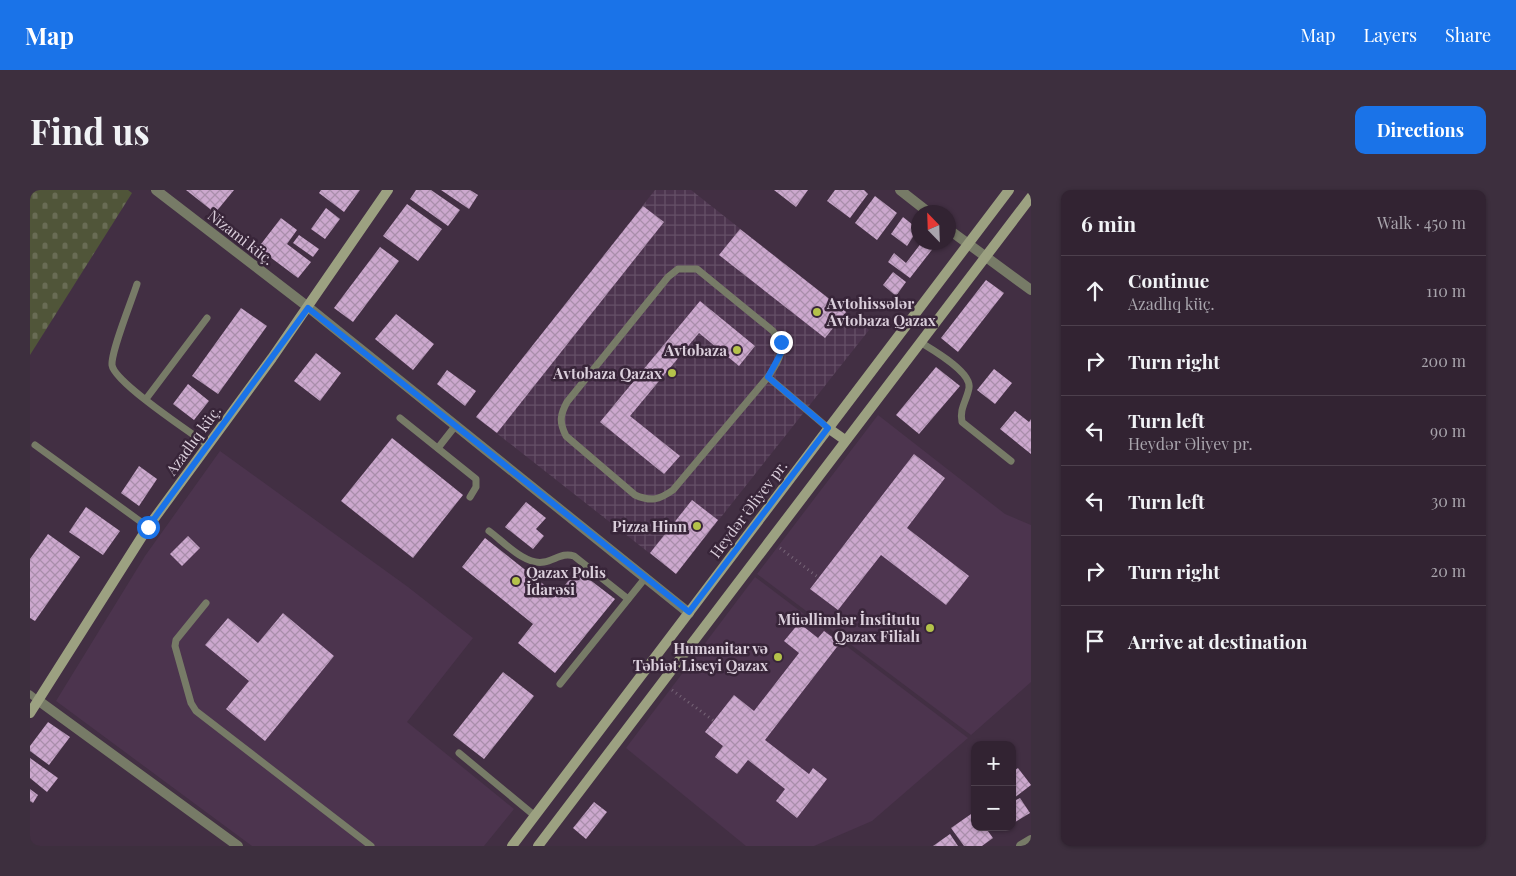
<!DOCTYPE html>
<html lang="en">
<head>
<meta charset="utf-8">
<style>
  :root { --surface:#322332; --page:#3d2f3e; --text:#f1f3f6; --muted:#a8a4ac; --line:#4d404d; --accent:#1a73e8 }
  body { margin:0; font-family:"Playfair Display",serif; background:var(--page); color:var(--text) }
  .controls { position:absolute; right:15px; bottom:15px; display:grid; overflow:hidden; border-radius:10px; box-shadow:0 1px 4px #0004 }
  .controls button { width:45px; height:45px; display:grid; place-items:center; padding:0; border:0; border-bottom:1px solid var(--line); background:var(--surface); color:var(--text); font:25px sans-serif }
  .compass { position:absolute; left:881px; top:15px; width:45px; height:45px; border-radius:50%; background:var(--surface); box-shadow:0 1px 4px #0004; rotate:337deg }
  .stop { position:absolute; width:15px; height:15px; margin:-11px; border:4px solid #1a73e8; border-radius:50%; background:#fff }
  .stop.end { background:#1a73e8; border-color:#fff; box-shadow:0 1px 5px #0008 }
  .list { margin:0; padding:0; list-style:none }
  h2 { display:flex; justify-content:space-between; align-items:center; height:65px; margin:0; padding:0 20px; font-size:21px }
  h2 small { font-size:16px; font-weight:400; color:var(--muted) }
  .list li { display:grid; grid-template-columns:32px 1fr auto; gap:15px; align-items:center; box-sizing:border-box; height:70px; padding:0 20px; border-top:1px solid var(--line) }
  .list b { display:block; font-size:19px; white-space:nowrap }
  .list p { margin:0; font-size:16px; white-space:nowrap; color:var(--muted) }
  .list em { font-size:16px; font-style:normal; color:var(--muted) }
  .icon { flex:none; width:28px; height:28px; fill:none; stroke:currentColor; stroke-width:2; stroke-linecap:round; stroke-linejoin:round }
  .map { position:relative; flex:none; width:1001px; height:656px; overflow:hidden; border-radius:10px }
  header { display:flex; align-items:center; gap:30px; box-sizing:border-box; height:70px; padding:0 25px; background:var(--accent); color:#fff }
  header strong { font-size:24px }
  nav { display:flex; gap:28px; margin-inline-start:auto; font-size:18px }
  .intro { display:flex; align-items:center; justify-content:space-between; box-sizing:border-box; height:120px; padding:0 30px }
  h1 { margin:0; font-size:35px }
  .button { padding:12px 22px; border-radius:10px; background:var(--accent); color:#fff; font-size:18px; font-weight:700 }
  main { display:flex; gap:30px; padding:0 30px }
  aside { flex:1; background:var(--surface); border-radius:10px; box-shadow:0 1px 4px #0004 }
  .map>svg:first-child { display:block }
  .built { fill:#4c344e }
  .industrial { fill:url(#industrial-grid) }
  .cemetery { fill:url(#cemetery-stones) }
  .building { fill:url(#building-cross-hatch) }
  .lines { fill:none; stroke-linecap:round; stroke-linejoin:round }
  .path { stroke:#776678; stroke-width:3; stroke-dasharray:1 4; stroke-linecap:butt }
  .lane { stroke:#777b67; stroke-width:7 }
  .street { stroke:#777b67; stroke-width:10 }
  .secondary { stroke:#9ca181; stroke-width:10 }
  .route { stroke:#1a73e8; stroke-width:6 }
  .poi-dot { fill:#b4c24a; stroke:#382539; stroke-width:2 }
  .labels { text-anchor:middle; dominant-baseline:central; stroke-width:5; stroke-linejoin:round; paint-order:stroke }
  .street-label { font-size:15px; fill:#dacedb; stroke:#382539 }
  .poi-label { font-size:15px; font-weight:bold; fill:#dacedb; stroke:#382539; text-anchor:end }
</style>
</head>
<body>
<header>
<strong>Map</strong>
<nav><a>Map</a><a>Layers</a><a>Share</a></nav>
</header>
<div class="intro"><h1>Find us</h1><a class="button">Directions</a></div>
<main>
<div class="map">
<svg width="1001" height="656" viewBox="0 0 1001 656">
  <defs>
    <pattern id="industrial-grid" width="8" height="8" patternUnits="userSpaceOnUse" patternTransform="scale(1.25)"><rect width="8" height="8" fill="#4c344e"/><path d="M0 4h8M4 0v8" fill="none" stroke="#655067"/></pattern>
    <pattern id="cemetery-stones" width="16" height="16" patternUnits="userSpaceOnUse" patternTransform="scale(1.25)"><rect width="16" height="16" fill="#505539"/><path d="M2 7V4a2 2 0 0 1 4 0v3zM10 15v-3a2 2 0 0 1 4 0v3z" fill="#696c55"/></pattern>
    <pattern id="building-cross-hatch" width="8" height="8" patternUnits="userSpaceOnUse" patternTransform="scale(1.25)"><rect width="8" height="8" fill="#cca8ce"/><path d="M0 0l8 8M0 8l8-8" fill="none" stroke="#a98eab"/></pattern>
  </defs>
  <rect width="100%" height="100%" fill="#422f43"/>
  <g class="built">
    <polygon points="848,225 975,324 1001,335 1001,492 941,545 727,384"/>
    <polygon points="190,261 378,397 443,448 377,532 484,619 454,656 222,656 26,511 115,366"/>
    <polygon points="725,387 938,548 842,631 784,656 716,656 596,558"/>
  </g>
  <polygon class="industrial" points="625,0 661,0 839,140 646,384 446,227"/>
  <polygon class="cemetery" points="0,0 98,0 102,3 0,165"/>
  <g class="building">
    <polygon points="156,0 204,0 185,23"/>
    <polygon points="291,0 330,0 314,22 289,3"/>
    <polygon points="386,0 401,0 430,20 418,36 380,9"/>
    <polygon points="411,0 440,0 448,5 439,19"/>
    <polygon points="744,0 778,0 766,17"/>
    <polygon points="805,0 834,0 838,4 820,28 797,11"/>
    <polygon points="845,6 867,23 847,50 825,33"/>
    <polygon points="377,14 412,39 388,71 353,46"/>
    <polygon points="613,16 634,32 467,243 446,227"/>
    <polygon points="296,18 310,29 295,49 281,39"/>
    <polygon points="873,27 888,39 877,56 861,44"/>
    <polygon points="251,28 267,40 257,54 281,72 268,88 228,58"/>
    <polygon points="710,39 816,122 795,148 689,65"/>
    <polygon points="269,45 289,59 283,67 263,53"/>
    <polygon points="892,52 908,52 880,88 858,72 864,63 876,73"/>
    <polygon points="350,57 369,71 323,132 304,118"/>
    <polygon points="863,82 876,92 866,106 853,95"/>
    <polygon points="956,90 974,103 928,162 911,148"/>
    <polygon points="670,111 725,156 709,176 669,143 600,226 650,266 634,284 570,232"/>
    <polygon points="211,118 237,136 188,204 162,186"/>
    <polygon points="366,124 404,154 383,180 345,149"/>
    <polygon points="286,163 311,183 290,211 264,191"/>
    <polygon points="906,177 930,196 889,244 866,225"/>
    <polygon points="964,179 982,193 965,214 947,200"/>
    <polygon points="417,180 446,201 435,216 407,194"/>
    <polygon points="158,194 179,211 164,230 143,214"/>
    <polygon points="985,221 999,232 1001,229 1001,264 970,239"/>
    <polygon points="362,248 433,305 383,368 311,311"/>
    <polygon points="884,264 915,288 877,338 939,386 916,415 851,365 808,420 780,399"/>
    <polygon points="109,276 127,289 109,316 91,303"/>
    <polygon points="662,310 688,330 646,384 620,363"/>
    <polygon points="496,312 516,328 506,339 514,346 503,359 475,337"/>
    <polygon points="56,317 90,341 73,365 39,342"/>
    <polygon points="18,344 50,367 5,431 0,428 0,369"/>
    <polygon points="158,346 170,358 152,376 140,364"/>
    <polygon points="455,348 527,405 547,380 585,409 525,483 488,453 503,434 432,377"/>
    <polygon points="253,423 304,466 235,551 196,519 219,491 175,455 198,428 228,453"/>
    <polygon points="769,433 788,448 794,441 810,453 735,550 779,584 783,578 797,589 767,628 746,611 755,599 718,570 707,584 685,567 693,556 675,542 704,505 724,521 769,463 754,451"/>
    <polygon points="473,482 504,506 454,569 423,545"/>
    <polygon points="18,532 40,547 19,575 0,561 0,556"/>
    <polygon points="0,568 28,588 17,602 0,588"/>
    <polygon points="988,578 1001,595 984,608 982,582"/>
    <polygon points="0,599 8,605 3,613 0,611"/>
    <polygon points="990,608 1000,623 982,634 982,612"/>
    <polygon points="564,612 577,622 556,649 543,638"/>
    <polygon points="944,622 945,637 955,637 963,648 952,656 934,656 921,638"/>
    <polygon points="920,644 928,656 903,656"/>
  </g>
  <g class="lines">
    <g class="path">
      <polyline points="750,358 789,388"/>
      <polyline points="642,500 684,531"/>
    </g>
    <g class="lane">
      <path d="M107,94C102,110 81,161 82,175C84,192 161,243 178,255"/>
      <path d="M890,152C903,160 942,182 939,198C937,210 929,219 932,232L981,271"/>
      <path d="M738,187C750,169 757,160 743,141L667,79H648L638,87L537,212C530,225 529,232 536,246L605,305C621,312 629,310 643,300L738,187L798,238"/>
      <polyline points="116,209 177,128"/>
      <polyline points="370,228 446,289 446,297 440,307"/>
      <polyline points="5,255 118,337"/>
      <polyline points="408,258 426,235"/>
      <path d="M459,341C473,351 495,376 514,372C525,370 533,362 544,366L598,409"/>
      <polyline points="176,413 146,450 145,456 161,513 166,521 341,656"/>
      <polyline points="530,494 616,387"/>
      <polyline points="0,504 9,511"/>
      <polyline points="429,563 505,626"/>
    </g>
    <g class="street">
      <polyline points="126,0 278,117 659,423"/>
      <polyline points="870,0 898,22"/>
      <polyline points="918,39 1001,100"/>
      <polyline points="9,511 208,656"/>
      <polyline points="991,656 1001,650"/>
    </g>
    <g class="secondary">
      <polyline points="798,238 815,250"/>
      <polyline points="0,523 118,337 242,168 358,0"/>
      <polyline points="482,656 979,0"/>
      <polyline points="508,656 1001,7"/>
    </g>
  </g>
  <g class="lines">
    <polyline class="route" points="118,337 278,118 659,422 798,238 738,187 751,163 751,152"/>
  </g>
  <g class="poi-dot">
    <circle cx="787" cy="122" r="5"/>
    <circle cx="707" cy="160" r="5"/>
    <circle cx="642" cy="183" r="5"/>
    <circle cx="667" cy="336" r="5"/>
    <circle cx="486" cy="391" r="5"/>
    <circle cx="900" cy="438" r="5"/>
    <circle cx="748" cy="467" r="5"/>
  </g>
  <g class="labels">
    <g class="street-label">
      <text transform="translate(211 47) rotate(38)">Nizami küç.</text>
      <text transform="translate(163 250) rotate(-54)">Azadlıq küç.</text>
      <text transform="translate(718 319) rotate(-53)">Heydər Əliyev pr.</text>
    </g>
    <g class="poi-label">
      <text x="797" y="113" text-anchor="start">Avtohissələr<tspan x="797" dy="17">Avtobaza Qazax</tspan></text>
      <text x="697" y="160">Avtobaza</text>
      <text x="632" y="183">Avtobaza Qazax</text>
      <text x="657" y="336">Pizza Hinn</text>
      <text x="496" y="382" text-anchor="start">Qazax Polis<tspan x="496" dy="17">İdarəsi</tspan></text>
      <text x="890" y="429">Müəllimlər İnstitutu<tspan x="890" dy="17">Qazax Filialı</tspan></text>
      <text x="738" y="458">Humanitar və<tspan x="738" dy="17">Təbiət Liseyi Qazax</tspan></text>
    </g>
  </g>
</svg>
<div class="controls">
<button>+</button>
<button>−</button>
</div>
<svg class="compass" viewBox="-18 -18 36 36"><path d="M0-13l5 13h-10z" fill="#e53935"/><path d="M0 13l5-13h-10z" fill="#a8a4ac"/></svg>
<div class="stop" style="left:118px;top:337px"></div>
<div class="stop end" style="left:751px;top:152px"></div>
</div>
<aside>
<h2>6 min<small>Walk · 450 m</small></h2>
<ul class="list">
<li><svg class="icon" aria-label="ahead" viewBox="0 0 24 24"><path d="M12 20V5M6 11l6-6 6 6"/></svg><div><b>Continue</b><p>Azadlıq küç.</p></div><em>110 m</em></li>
<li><svg class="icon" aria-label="right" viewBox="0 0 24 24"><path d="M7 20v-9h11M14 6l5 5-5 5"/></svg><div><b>Turn right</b></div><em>200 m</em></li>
<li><svg class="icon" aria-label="left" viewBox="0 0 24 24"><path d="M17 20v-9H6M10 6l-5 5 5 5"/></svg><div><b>Turn left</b><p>Heydər Əliyev pr.</p></div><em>90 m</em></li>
<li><svg class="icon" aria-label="left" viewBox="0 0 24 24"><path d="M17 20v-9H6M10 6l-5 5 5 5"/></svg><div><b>Turn left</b></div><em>30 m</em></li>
<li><svg class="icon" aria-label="right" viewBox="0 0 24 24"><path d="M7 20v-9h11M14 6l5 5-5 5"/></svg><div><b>Turn right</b></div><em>20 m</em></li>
<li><svg class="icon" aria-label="arrive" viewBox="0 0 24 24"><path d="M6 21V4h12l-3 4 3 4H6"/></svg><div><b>Arrive at destination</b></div></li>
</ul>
</aside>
</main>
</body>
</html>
